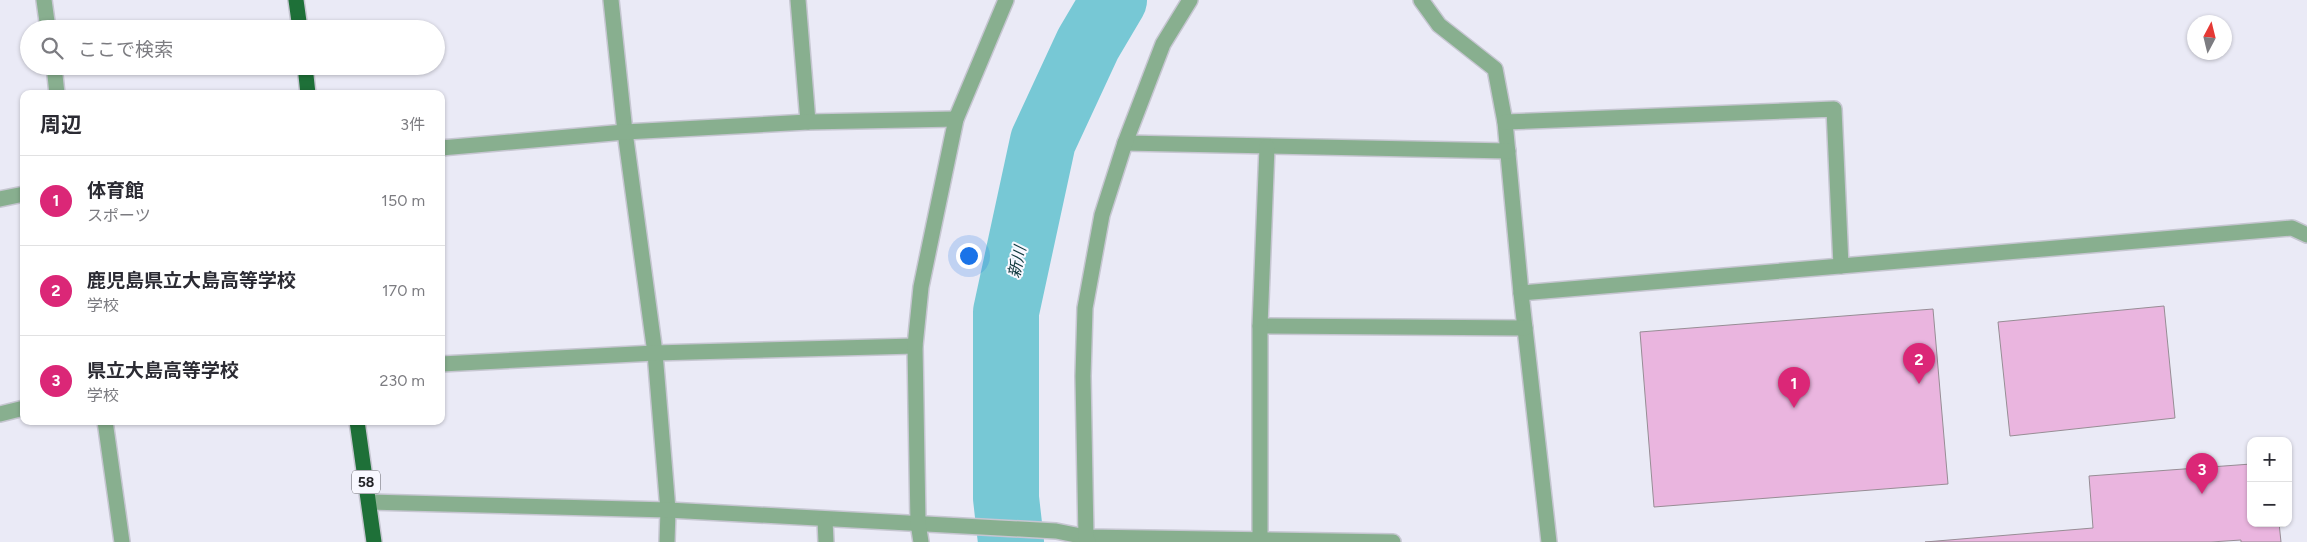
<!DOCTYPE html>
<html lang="ja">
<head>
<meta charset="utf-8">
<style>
  :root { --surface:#fff; --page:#f7f7f7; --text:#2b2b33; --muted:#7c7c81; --line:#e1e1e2; --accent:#db2777 }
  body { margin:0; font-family:Figtree,"Noto Sans JP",sans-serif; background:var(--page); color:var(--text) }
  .controls { position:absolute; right:15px; bottom:15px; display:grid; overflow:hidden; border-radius:10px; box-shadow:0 1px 4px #0004 }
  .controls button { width:45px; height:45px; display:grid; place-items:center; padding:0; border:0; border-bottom:1px solid var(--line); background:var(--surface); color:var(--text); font:25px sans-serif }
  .compass { position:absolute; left:2187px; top:15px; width:45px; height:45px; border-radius:50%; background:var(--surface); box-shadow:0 1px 4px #0004; rotate:7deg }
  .you { position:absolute; left:968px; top:255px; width:18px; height:18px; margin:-12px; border:4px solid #fff; border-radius:50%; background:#1a73e8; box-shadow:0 0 0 8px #1a73e833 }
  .badge { display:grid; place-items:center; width:32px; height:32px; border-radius:50%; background:var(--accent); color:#fff; font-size:16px; font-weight:700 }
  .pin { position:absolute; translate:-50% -41px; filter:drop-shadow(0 1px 2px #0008) }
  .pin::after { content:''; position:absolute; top:26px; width:18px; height:15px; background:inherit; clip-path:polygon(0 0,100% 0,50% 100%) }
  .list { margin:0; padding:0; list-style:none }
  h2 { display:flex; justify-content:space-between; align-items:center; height:65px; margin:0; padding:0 20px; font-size:21px }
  h2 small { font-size:16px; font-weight:400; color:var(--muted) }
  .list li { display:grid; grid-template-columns:32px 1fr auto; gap:15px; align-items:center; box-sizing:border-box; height:90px; padding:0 20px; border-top:1px solid var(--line) }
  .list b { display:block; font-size:19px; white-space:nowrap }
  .list p { margin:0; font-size:16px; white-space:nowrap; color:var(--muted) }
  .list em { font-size:16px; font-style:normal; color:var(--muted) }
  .icon { flex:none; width:28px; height:28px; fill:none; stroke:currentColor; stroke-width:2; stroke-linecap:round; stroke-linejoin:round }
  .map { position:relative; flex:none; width:2307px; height:542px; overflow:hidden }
  .search { position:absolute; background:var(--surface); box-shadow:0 1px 4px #0004; left:20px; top:20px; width:425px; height:55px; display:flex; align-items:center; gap:12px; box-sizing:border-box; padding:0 18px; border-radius:28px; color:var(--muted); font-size:19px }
  .panel { position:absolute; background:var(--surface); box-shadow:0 1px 4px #0004; left:20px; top:90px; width:425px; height:335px; border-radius:10px }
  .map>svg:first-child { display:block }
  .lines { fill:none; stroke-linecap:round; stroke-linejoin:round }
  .river { stroke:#77c8d5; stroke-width:66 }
  .building { fill:#eab5df; stroke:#978d95 }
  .minor-casing { stroke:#c6c6d1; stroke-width:18 }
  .trunk-casing { stroke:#c6c6d1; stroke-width:18 }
  .minor { stroke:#88af8f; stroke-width:15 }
  .trunk { stroke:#1e7038; stroke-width:15 }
  .labels { text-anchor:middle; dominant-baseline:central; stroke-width:4; stroke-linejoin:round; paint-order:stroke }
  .shield { fill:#f8f8ff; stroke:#636368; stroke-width:1 }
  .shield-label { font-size:14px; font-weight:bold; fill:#232327 }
  .water-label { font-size:16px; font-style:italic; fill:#11393e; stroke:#f8f8ff }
</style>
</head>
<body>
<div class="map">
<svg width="2307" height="542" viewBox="0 0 2307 542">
  <rect width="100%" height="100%" fill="#eaeaf6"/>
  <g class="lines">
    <polyline class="river" points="1011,542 1006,498 1006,312 1043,141 1088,44 1114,0"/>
  </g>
  <g class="building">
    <polygon points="2164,306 2175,418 2010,436 1998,322"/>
    <polygon points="1933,309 1948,484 1654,507 1640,332"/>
    <polygon points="2251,464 2251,523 2279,523 2281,542 2241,542 2241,540 2211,542 1925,542 2093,528 2089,476"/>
  </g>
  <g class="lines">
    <defs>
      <g id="minor">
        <polyline points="44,0 48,29"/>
        <polyline points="611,0 625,132 655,353 668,510 667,542"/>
        <polyline points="798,0 808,122"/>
        <polyline points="1421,0 1439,25 1495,69 1505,122 1521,293 1549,542"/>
        <polyline points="54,66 57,94"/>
        <polyline points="1505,122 1834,109 1841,266"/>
        <polyline points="1125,143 1508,151"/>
        <polyline points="441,148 625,132 808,122 956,119"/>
        <polyline points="0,199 24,194"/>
        <polyline points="1521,293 2292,228 2307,235"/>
        <polyline points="1260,326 1525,328"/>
        <polyline points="441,364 655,353 915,346"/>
        <polyline points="0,414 24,408"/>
        <polyline points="105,421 122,542"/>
        <polyline points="369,502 668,510 1056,531 1086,537 1393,542"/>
        <polyline points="825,520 826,542"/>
        <polyline points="921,542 918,523 915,346 921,287 956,119 1006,0"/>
        <polyline points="1088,542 1086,537 1083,376 1085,308 1102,215 1125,143 1163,44 1190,0"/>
        <polyline points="1260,542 1260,326 1267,147"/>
      </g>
      <g id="trunk">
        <polyline points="296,0 300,29"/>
        <polyline points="305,66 308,94"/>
        <polyline points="357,421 374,542"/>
      </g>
    </defs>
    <use href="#minor" class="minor-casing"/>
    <use href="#trunk" class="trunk-casing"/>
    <use href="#minor" class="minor"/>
    <use href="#trunk" class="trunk"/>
  </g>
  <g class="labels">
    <rect class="shield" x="352" y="470.5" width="28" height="23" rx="4"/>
    <g class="shield-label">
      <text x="366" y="482">58</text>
    </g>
    <g class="water-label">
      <text transform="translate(1017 262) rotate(-78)">新川</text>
    </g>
  </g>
</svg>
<div class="controls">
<button>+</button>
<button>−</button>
</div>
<svg class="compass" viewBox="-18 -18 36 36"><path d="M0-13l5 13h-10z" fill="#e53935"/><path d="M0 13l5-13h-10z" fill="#7c7c81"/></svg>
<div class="you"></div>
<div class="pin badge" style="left:1794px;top:408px">1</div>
<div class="pin badge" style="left:1919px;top:384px">2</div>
<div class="pin badge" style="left:2202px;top:494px">3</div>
<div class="search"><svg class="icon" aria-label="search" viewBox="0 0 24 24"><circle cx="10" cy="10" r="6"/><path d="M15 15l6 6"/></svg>ここで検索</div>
<section class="panel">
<h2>周辺<small>3件</small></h2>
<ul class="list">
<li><span class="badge">1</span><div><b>体育館</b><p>スポーツ</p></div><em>150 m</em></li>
<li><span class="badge">2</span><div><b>鹿児島県立大島高等学校</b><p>学校</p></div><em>170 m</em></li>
<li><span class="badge">3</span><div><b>県立大島高等学校</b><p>学校</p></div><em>230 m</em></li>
</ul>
</section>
</div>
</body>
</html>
